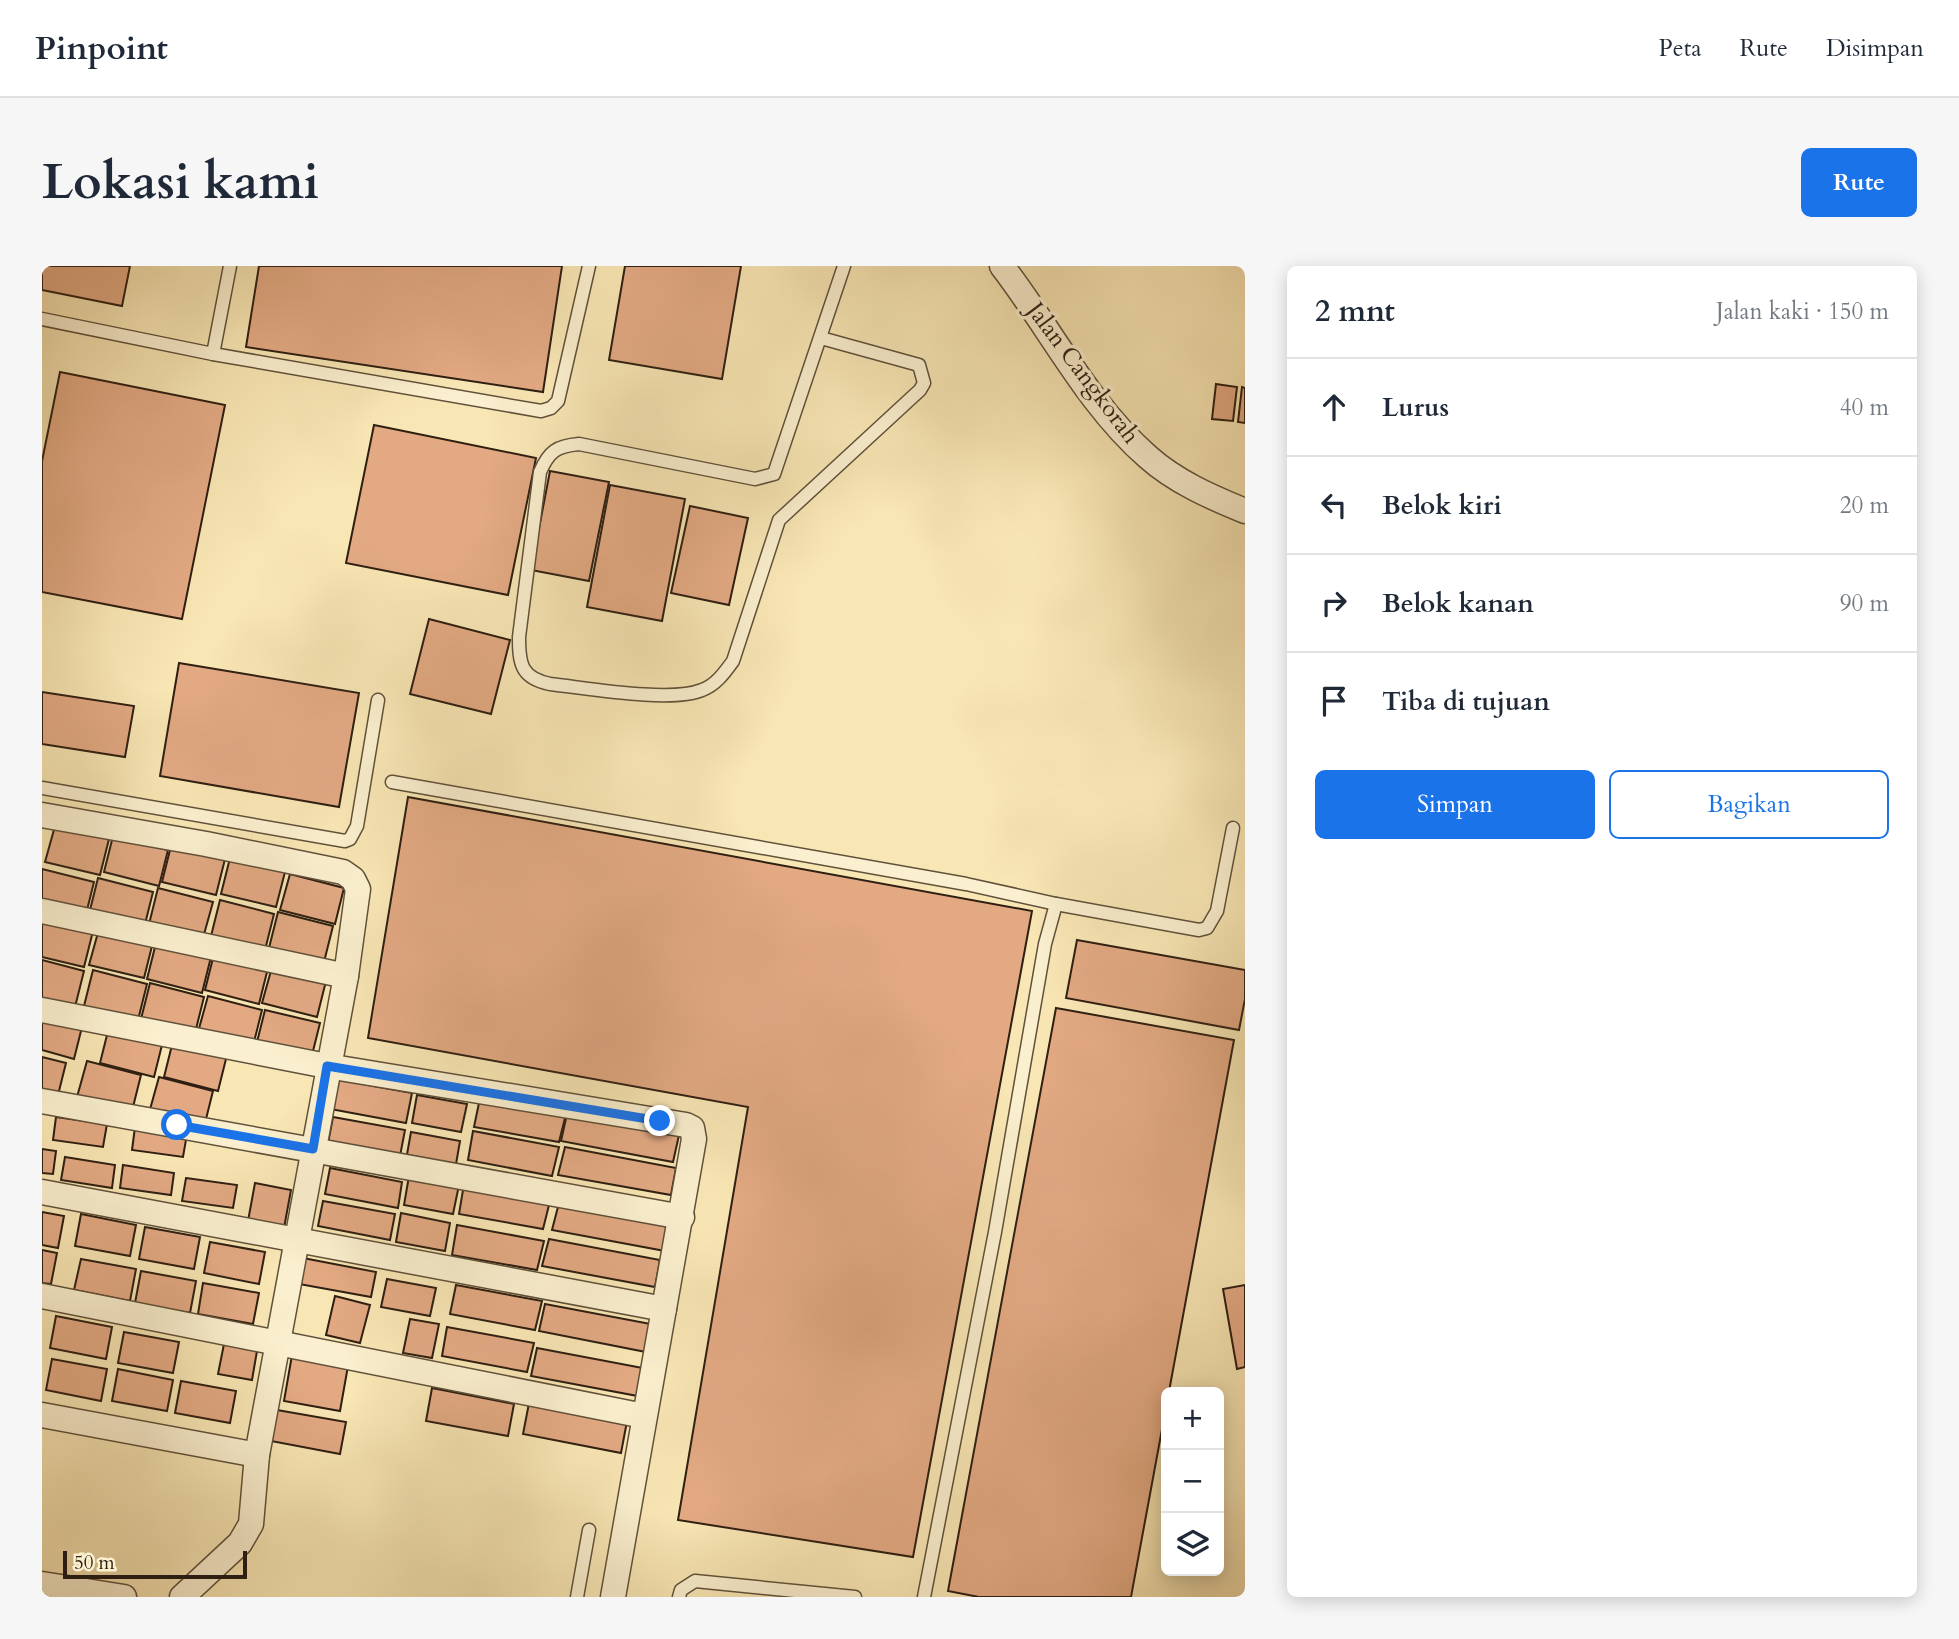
<!DOCTYPE html>
<html lang="id">
<head>
<meta charset="utf-8">
<style>
  :root { --surface:#fff; --page:#f6f6f7; --text:#1f2937; --muted:#747a83; --line:#e0e1e3; --accent:#1a73e8 }
  body { margin:0; font-family:Cardo,serif; background:var(--page); color:var(--text) }
  .controls { position:absolute; right:21px; bottom:21px; display:grid; overflow:hidden; border-radius:10px; box-shadow:0 4px 18px #0003 }
  .controls button { width:63px; height:63px; display:grid; place-items:center; padding:0; border:0; border-bottom:2px solid var(--line); background:var(--surface); color:var(--text); font:35px sans-serif }
  .scale { position:absolute; left:21px; bottom:18px; width:184px; box-sizing:border-box; padding-left:7px; border:4px solid #2e1f12; border-top:0; font-size:19px; line-height:24px; white-space:nowrap; color:#2e1f12; -webkit-text-stroke:5px #faefce; paint-order:stroke }
  .stop { position:absolute; width:21px; height:21px; margin:-16px; border:5px solid #1a73e8; border-radius:50%; background:#fff }
  .stop.end { background:#1a73e8; border-color:#fff; box-shadow:0 2px 7px #0008 }
  .list { margin:0; padding:0; list-style:none }
  h2 { display:flex; justify-content:space-between; align-items:center; height:91px; margin:0; padding:0 28px; font-size:30px }
  h2 small { font-size:23px; font-weight:400; color:var(--muted) }
  .list li { display:grid; grid-template-columns:46px 1fr auto; gap:21px; align-items:center; box-sizing:border-box; height:98px; padding:0 28px; border-top:2px solid var(--line) }
  .list b { display:block; font-size:26px; white-space:nowrap }
  .list em { font-size:23px; font-style:normal; color:var(--muted) }
  .actions { display:flex; gap:14px; padding:21px 28px }
  .actions a { flex:1; padding:16px 0; border:2px solid var(--accent); border-radius:10px; text-align:center; font-size:24px; color:var(--accent) }
  .actions .main { background:var(--accent); color:#fff }
  .icon { flex:none; width:38px; height:38px; fill:none; stroke:currentColor; stroke-width:2; stroke-linecap:round; stroke-linejoin:round }
  .map { position:relative; flex:none; width:1203px; height:1331px; overflow:hidden; border-radius:10px }
  header { display:flex; align-items:center; gap:42px; box-sizing:border-box; height:98px; padding:0 35px; background:var(--surface); border-bottom:2px solid var(--line) }
  header strong { font-size:33px }
  nav { display:flex; gap:38px; margin-inline-start:auto; font-size:24px }
  .intro { display:flex; align-items:center; justify-content:space-between; box-sizing:border-box; height:168px; padding:0 42px }
  h1 { margin:0; font-size:49px }
  .button { padding:18px 32px; border-radius:10px; background:var(--accent); color:#fff; font-size:24px; font-weight:700 }
  main { display:flex; gap:42px; padding:0 42px }
  aside { flex:1; background:var(--surface); border-radius:10px; box-shadow:0 4px 18px #0003 }
  .map>svg:first-child { display:block }
  .building { fill:#e2a983; stroke:#2e1f12; stroke-width:2 }
  .lines { fill:none; stroke-linecap:round; stroke-linejoin:round }
  .service-casing { stroke:#60513a; stroke-width:15 }
  .minor-casing { stroke:#60513a; stroke-width:27 }
  .service { stroke:#faefce; stroke-width:12 }
  .minor { stroke:#faefce; stroke-width:24 }
  .route { stroke:#1a73e8; stroke-width:9 }
  .labels { text-anchor:middle; dominant-baseline:central; stroke-width:7; stroke-linejoin:round; paint-order:stroke }
  .street-label { font-size:24px; fill:#2e1f12; stroke:#faefce }
</style>
</head>
<body>
<header>
<strong>Pinpoint</strong>
<nav><a>Peta</a><a>Rute</a><a>Disimpan</a></nav>
</header>
<div class="intro"><h1>Lokasi kami</h1><a class="button">Rute</a></div>
<main>
<div class="map">
<svg width="1203" height="1331" viewBox="0 0 1203 1331">
  <rect width="100%" height="100%" fill="#f8e6b4"/>
  <filter id="stains"><feTurbulence type="fractalNoise" baseFrequency=".00286" numOctaves="4"/><feColorMatrix values="0 0 0 0 .2 0 0 0 0 .09 0 0 0 0 .02 0 0 0 .5 -.17"/></filter>
  <radialGradient id="worn" r=".72"><stop offset=".6" stop-color="#630" stop-opacity="0"/><stop offset="1" stop-color="#630" stop-opacity=".3"/></radialGradient>
  <g class="building">
    <polygon points="0,0 88,0 80,40 0,24"/>
    <polygon points="217,0 520,0 501,126 204,81"/>
    <polygon points="583,0 699,0 680,113 567,94"/>
    <polygon points="18,106 183,139 140,353 0,326 0,195"/>
    <polygon points="1174,118 1195,121 1191,155 1170,153"/>
    <polygon points="1200,121 1203,122 1203,157 1196,156"/>
    <polygon points="332,159 494,192 466,329 304,297"/>
    <polygon points="508,205 567,216 547,315 489,304"/>
    <polygon points="568,219 643,233 620,355 545,341"/>
    <polygon points="648,240 706,252 687,339 629,327"/>
    <polygon points="387,353 468,374 449,448 368,428"/>
    <polygon points="137,397 317,427 297,541 118,510"/>
    <polygon points="0,426 92,440 83,491 0,478"/>
    <polygon points="366,531 990,645 871,1291 636,1254 706,841 326,772"/>
    <polygon points="13,560 67,573 58,609 3,596"/>
    <polygon points="71,570 126,584 117,620 62,606"/>
    <polygon points="129,580 183,593 174,629 120,616"/>
    <polygon points="188,592 243,606 234,641 179,628"/>
    <polygon points="0,603 52,616 43,652 0,641"/>
    <polygon points="248,608 302,622 293,658 238,644"/>
    <polygon points="56,612 111,626 102,662 47,648"/>
    <polygon points="116,622 171,636 161,672 107,658"/>
    <polygon points="178,634 232,648 223,684 169,670"/>
    <polygon points="236,646 291,660 282,696 227,682"/>
    <polygon points="0,652 51,665 42,701 0,691"/>
    <polygon points="57,663 111,676 102,712 47,699"/>
    <polygon points="1035,674 1203,704 1203,733 1197,764 1024,732"/>
    <polygon points="114,677 169,691 160,727 105,713"/>
    <polygon points="172,688 226,702 217,738 163,724"/>
    <polygon points="0,694 42,705 33,741 0,733"/>
    <polygon points="230,701 284,715 275,751 220,737"/>
    <polygon points="51,704 105,718 96,754 42,740"/>
    <polygon points="108,717 162,731 153,767 99,753"/>
    <polygon points="166,730 220,744 211,780 156,766"/>
    <polygon points="1014,742 1192,774 1089,1331 937,1331 906,1325"/>
    <polygon points="223,744 278,757 269,793 214,780"/>
    <polygon points="0,746 41,757 32,793 0,784"/>
    <polygon points="67,761 121,775 112,811 58,797"/>
    <polygon points="131,775 185,789 176,825 122,811"/>
    <polygon points="0,791 24,797 15,833 0,830"/>
    <polygon points="45,795 99,809 90,845 35,831"/>
    <polygon points="117,811 171,825 162,861 107,847"/>
    <polygon points="288,812 370,827 364,857 283,842"/>
    <polygon points="375,829 425,838 419,866 370,857"/>
    <polygon points="438,832 524,848 517,876 432,861"/>
    <polygon points="525,848 637,869 631,896 519,875"/>
    <polygon points="14,851 65,858 61,881 11,874"/>
    <polygon points="291,851 363,864 358,890 286,877"/>
    <polygon points="93,861 145,868 141,891 90,884"/>
    <polygon points="431,865 517,881 510,910 426,894"/>
    <polygon points="369,866 418,875 413,904 364,894"/>
    <polygon points="523,881 634,902 629,929 516,909"/>
    <polygon points="0,883 14,885 11,908 0,907"/>
    <polygon points="23,891 73,899 70,922 19,914"/>
    <polygon points="81,899 132,907 129,929 78,922"/>
    <polygon points="288,902 360,916 356,942 283,928"/>
    <polygon points="367,910 417,919 411,948 362,939"/>
    <polygon points="144,912 195,919 191,942 140,935"/>
    <polygon points="213,917 249,924 242,962 206,955"/>
    <polygon points="422,918 508,935 501,963 417,948"/>
    <polygon points="281,935 353,948 348,974 276,960"/>
    <polygon points="517,937 628,958 623,985 510,964"/>
    <polygon points="0,946 22,950 16,982 0,979"/>
    <polygon points="359,947 408,957 403,985 354,976"/>
    <polygon points="39,948 94,959 88,990 33,980"/>
    <polygon points="415,959 502,975 495,1004 410,989"/>
    <polygon points="103,961 158,971 152,1003 97,993"/>
    <polygon points="507,973 618,994 613,1021 500,1000"/>
    <polygon points="168,976 223,986 217,1018 162,1007"/>
    <polygon points="0,984 15,987 9,1018 0,1017"/>
    <polygon points="261,992 334,1006 329,1031 257,1018"/>
    <polygon points="39,993 94,1003 88,1035 32,1024"/>
    <polygon points="99,1005 154,1015 148,1047 93,1037"/>
    <polygon points="345,1013 394,1022 388,1050 339,1041"/>
    <polygon points="161,1017 217,1027 211,1058 156,1048"/>
    <polygon points="414,1019 500,1035 493,1064 408,1048"/>
    <polygon points="1203,1019 1203,1101 1195,1103 1181,1023"/>
    <polygon points="293,1030 328,1039 318,1077 284,1069"/>
    <polygon points="503,1038 614,1059 609,1087 497,1065"/>
    <polygon points="14,1050 70,1061 64,1093 8,1082"/>
    <polygon points="368,1053 397,1058 390,1092 361,1087"/>
    <polygon points="405,1061 492,1077 485,1106 400,1090"/>
    <polygon points="82,1066 137,1076 131,1107 76,1097"/>
    <polygon points="183,1073 216,1079 210,1114 176,1108"/>
    <polygon points="495,1082 606,1103 601,1131 489,1110"/>
    <polygon points="250,1089 306,1100 298,1145 242,1135"/>
    <polygon points="10,1093 65,1103 59,1135 4,1124"/>
    <polygon points="76,1103 131,1114 125,1145 70,1135"/>
    <polygon points="139,1115 194,1125 188,1157 133,1147"/>
    <polygon points="390,1122 472,1138 466,1170 384,1155"/>
    <polygon points="488,1132 586,1150 579,1187 481,1168"/>
    <polygon points="235,1144 304,1156 298,1188 229,1175"/>
  </g>
  <g class="lines">
    <defs>
      <g id="service">
        <polyline points="0,53 171,88 188,0"/>
        <path d="M779,72L877,99L882,117L878,124L737,254L691,395C683,406 674,419 660,424C629,437 545,422 508,418C479,412 477,398 477,371L498,206C507,185 515,180 537,178L713,213L732,208L802,0"/>
        <polyline points="171,88 499,145 509,142 516,135 547,0"/>
        <polyline points="350,516 924,618 1014,638 1003,678 953,966 882,1331"/>
        <polyline points="0,522 303,575 308,573 315,560 336,434"/>
        <polyline points="1014,638 1157,664 1165,662 1175,645 1191,562"/>
        <polyline points="535,1331 547,1264"/>
        <polyline points="637,1331 639,1324 653,1315 813,1331"/>
      </g>
      <g id="minor">
        <path d="M960,0C1008,62 1046,139 1106,191C1134,216 1169,231 1203,245"/>
        <polyline points="0,549 164,578 301,606 311,613 316,623 304,710 215,1189 209,1258 198,1277 140,1331"/>
        <polyline points="0,645 304,710"/>
        <polyline points="0,744 285,800 644,859 650,862 652,873 571,1331"/>
        <polyline points="0,835 640,951"/>
        <polyline points="0,926 622,1043"/>
        <polyline points="0,1030 602,1150"/>
        <polyline points="0,1149 215,1189"/>
        <polyline points="0,1318 82,1331"/>
      </g>
    </defs>
    <use href="#service" class="service-casing"/>
    <use href="#minor" class="minor-casing"/>
    <use href="#service" class="service"/>
    <use href="#minor" class="minor"/>
  </g>
  <g class="lines">
    <polyline class="route" points="135,859 271,883 285,800 618,855"/>
  </g>
  <g class="labels">
    <g class="street-label">
      <text transform="translate(1041 107) rotate(53)">Jalan Cangkorah</text>
    </g>
  </g>
  <rect width="100%" height="100%" filter="url(#stains)"/>
  <rect width="100%" height="100%" fill="url(#worn)"/>
</svg>
<div class="controls">
<button>+</button>
<button>−</button>
<button><svg class="icon" aria-label="layers" viewBox="0 0 24 24"><path d="M12 4l9 5-9 5-9-5zM3 14l9 5 9-5"/></svg></button>
</div>
<div class="scale">50 m</div>
<div class="stop" style="left:135px;top:859px"></div>
<div class="stop end" style="left:618px;top:855px"></div>
</div>
<aside>
<h2>2 mnt<small>Jalan kaki · 150 m</small></h2>
<ul class="list">
<li><svg class="icon" aria-label="ahead" viewBox="0 0 24 24"><path d="M12 20V5M6 11l6-6 6 6"/></svg><div><b>Lurus</b></div><em>40 m</em></li>
<li><svg class="icon" aria-label="left" viewBox="0 0 24 24"><path d="M17 20v-9H6M10 6l-5 5 5 5"/></svg><div><b>Belok kiri</b></div><em>20 m</em></li>
<li><svg class="icon" aria-label="right" viewBox="0 0 24 24"><path d="M7 20v-9h11M14 6l5 5-5 5"/></svg><div><b>Belok kanan</b></div><em>90 m</em></li>
<li><svg class="icon" aria-label="arrive" viewBox="0 0 24 24"><path d="M6 21V4h12l-3 4 3 4H6"/></svg><div><b>Tiba di tujuan</b></div></li>
</ul>
<div class="actions"><a class="main">Simpan</a><a>Bagikan</a></div>
</aside>
</main>
</body>
</html>
